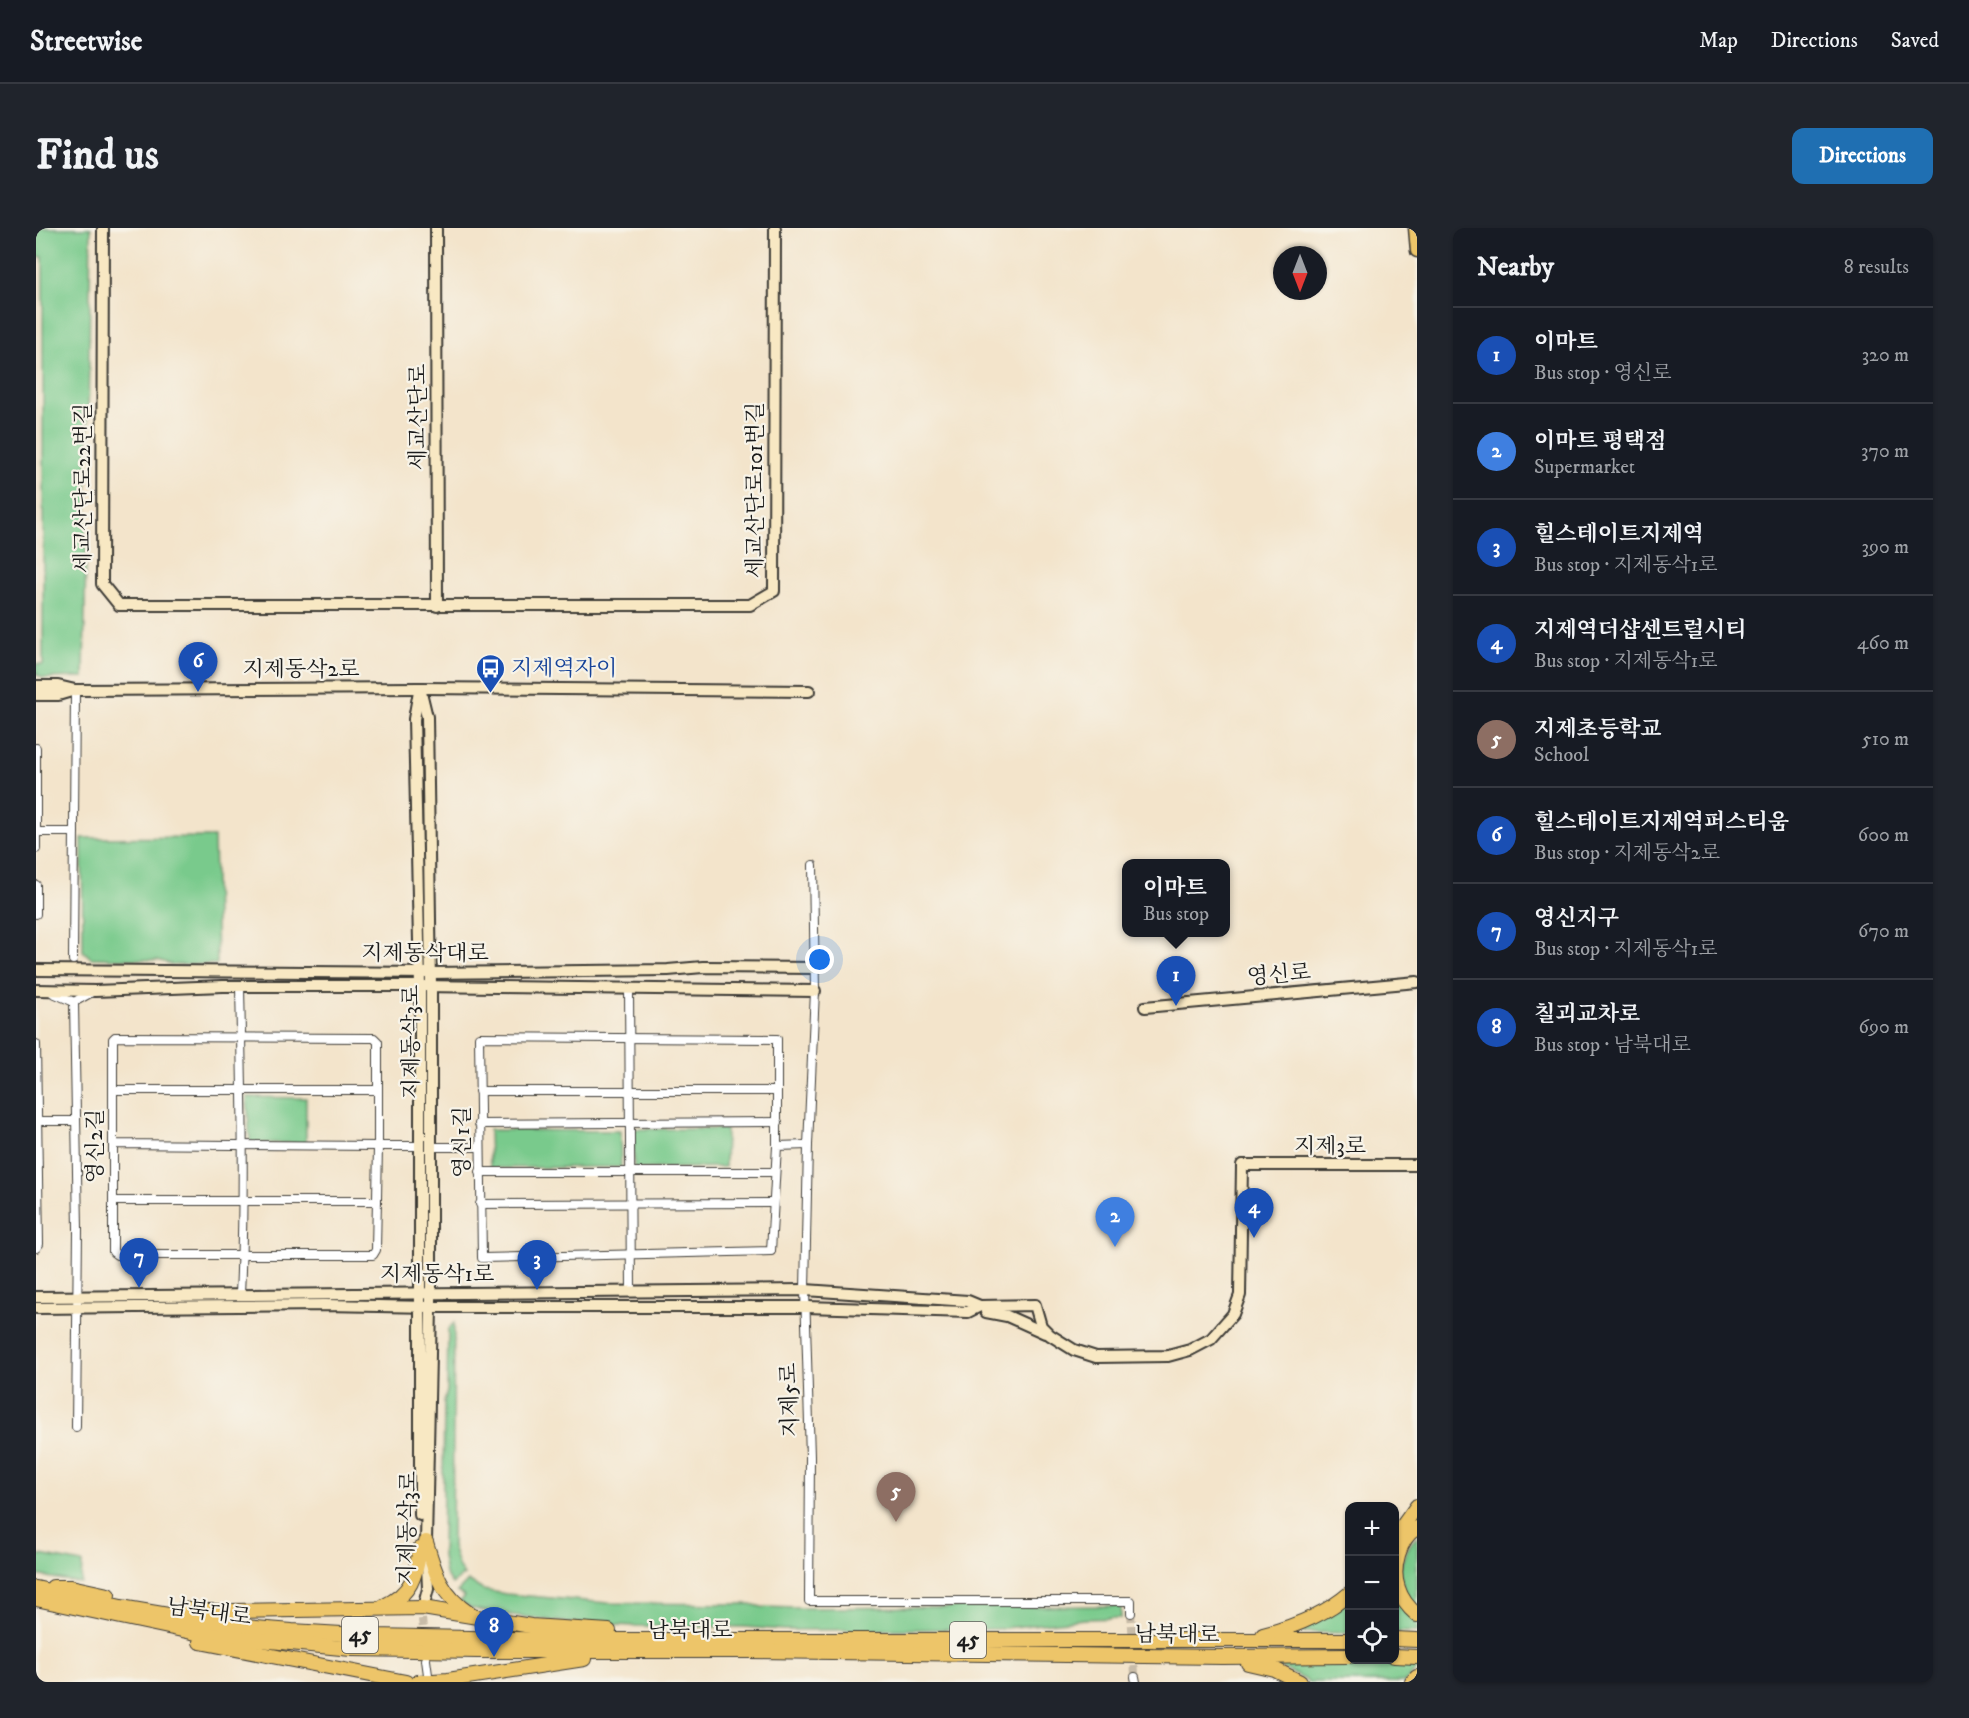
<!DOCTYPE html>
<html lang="en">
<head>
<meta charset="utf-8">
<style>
  :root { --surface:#171b24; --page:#20242c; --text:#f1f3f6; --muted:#9ea1a6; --line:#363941; --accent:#1f6fb2 }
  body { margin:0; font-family:"IM FELL DW Pica","Noto Serif KR",serif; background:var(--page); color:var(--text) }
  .controls { position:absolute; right:18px; bottom:18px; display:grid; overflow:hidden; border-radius:12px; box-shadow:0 2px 4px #0004 }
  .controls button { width:54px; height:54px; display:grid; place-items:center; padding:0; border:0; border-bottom:2px solid var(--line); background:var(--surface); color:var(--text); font:30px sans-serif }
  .compass { position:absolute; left:1237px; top:18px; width:54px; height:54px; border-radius:50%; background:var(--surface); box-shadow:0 2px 4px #0004; rotate:180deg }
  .you { position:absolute; left:784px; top:732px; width:21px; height:21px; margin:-15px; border:4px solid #fff; border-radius:50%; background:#1a73e8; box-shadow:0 0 0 9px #1a73e833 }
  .badge { display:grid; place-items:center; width:39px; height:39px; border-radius:50%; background:var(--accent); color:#fff; font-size:20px; font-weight:700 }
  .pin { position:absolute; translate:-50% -50px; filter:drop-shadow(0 2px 3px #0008) }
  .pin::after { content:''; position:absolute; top:32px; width:21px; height:18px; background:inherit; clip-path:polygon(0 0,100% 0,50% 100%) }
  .popup { position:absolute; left:1086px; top:631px; width:108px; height:78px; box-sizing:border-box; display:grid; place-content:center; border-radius:12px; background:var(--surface); filter:drop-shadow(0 2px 4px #0005); font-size:20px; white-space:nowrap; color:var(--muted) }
  .popup b { font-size:22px; color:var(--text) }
  .popup::after { content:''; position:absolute; left:50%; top:100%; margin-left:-12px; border:12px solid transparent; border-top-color:var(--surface) }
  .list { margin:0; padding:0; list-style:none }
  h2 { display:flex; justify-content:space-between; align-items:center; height:78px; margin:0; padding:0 24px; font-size:26px }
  h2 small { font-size:20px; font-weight:400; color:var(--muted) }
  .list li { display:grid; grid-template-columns:39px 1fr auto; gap:18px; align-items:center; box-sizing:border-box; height:96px; padding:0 24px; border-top:2px solid var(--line) }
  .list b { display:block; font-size:22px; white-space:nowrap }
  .list p { margin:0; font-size:20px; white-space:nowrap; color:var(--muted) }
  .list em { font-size:20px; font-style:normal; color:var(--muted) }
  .icon { flex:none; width:33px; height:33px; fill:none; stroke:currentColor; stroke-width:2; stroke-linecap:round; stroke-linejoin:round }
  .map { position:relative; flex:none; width:1381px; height:1454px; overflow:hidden; border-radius:12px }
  header { display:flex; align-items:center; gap:36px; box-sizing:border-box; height:84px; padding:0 30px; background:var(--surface); border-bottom:2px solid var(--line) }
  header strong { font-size:28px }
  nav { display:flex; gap:33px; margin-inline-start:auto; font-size:21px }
  .intro { display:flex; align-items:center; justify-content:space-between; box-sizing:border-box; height:144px; padding:0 36px }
  h1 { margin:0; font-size:42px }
  .button { padding:15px 27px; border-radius:12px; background:var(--accent); color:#fff; font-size:21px; font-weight:700 }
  main { display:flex; gap:36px; padding:0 36px }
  aside { flex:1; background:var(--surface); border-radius:12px; box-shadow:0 2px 4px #0004 }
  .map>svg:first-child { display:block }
  .green { fill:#79ca8c; stroke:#4a7354; stroke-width:1.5 }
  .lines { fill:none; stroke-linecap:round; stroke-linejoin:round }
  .street-tunnel { stroke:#c8bca8; stroke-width:8; stroke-dasharray:8 4; stroke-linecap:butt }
  .street-casing { stroke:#3c3a36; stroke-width:10 }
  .secondary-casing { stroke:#3c3a36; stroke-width:14 }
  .primary-casing { stroke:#3c3a36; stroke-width:15 }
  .highway-casing { stroke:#3c3a36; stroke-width:16 }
  .street { stroke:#fff; stroke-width:8 }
  .secondary { stroke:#f8e8c3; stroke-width:10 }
  .primary { stroke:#edc569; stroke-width:12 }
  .highway { stroke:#edc569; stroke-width:14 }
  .labels { text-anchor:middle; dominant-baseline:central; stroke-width:4.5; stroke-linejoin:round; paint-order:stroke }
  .shield { fill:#f7f3e8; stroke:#5e5c59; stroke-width:1.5 }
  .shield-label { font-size:21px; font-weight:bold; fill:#1c1c1c }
  .street-label { font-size:22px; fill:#1c1c1c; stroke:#f7f3e8 }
  .transit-label { font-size:22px; fill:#164399; stroke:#f7f3e8; text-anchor:start }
</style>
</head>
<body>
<header>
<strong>Streetwise</strong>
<nav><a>Map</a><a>Directions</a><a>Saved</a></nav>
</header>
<div class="intro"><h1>Find us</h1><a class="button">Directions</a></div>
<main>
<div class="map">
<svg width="1381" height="1454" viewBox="0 0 1381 1454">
  <rect width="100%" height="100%" fill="#f7f3e8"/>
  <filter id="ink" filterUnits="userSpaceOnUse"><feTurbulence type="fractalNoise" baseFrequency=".0167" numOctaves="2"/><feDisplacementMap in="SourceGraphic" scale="12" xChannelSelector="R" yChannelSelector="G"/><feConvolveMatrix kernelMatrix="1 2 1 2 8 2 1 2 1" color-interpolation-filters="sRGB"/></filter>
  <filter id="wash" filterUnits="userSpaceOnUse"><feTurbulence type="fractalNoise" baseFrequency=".008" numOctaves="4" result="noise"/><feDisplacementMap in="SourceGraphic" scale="24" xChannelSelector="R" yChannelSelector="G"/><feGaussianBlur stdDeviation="1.35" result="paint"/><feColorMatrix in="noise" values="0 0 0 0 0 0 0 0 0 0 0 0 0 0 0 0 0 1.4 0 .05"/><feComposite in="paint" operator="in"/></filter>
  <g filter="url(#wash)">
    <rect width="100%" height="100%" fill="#f3e4cb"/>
    <g class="green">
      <polygon points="0,0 55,0 48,449 8,450 0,446 0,436 7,436 7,29 0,29"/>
      <polygon points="178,609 181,736 137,737 122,732 55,730 47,723 46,610"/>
      <polygon points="211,869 270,870 270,915 214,915"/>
      <polygon points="597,901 690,901 689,939 598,941"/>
      <polygon points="453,902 584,903 585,939 454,940"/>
      <polygon points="418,1095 416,1319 423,1340 428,1347 416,1356 409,1346 406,1328 408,1174 411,1163 412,1101"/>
      <path d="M1381,1307V1382C1360,1351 1358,1338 1381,1307Z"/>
      <polygon points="0,1326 46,1335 45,1355 0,1347"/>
      <polygon points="432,1353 447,1362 470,1366 572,1375 715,1376 726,1379 762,1380 1085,1378 1085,1390 1048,1391 960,1401 748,1402 708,1399 600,1398 533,1395 447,1383 435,1380 424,1373 428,1368 421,1364"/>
      <polygon points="1358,1355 1381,1390 1381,1404 1359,1404"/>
      <polygon points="1313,1373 1313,1405 1254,1404"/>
      <polygon points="1233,1434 1381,1434 1381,1442 1369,1454 1274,1454"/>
    </g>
  </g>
  <g filter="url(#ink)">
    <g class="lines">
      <g class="street-tunnel">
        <polyline points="1095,1385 1097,1414"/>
        <polyline points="386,1391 388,1411"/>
        <polyline points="1098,1426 1099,1449"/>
      </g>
      <defs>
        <g id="street">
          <polyline points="0,520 0,621"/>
          <polyline points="0,604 38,604"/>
          <polyline points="777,637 779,763 772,917 769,1062 774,1229 773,1373 1095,1373 1095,1385"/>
          <polyline points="0,657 0,686"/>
          <polyline points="37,732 39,462"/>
          <polyline points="593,760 595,1064"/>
          <polyline points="17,765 38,774"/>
          <polyline points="38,774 42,1001 40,1199"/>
          <polyline points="38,774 58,763"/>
          <polyline points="0,816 3,1016 0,1020"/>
          <polyline points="77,862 342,862"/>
          <polyline points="443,863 741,863"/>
          <polyline points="2,893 40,893"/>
          <polyline points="443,896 742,894"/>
          <path d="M77,916L342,918L340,1022L337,1027H81L77,1024C77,953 77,882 77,811L79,809L338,810L342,814V918H385"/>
          <polyline points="741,918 735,1023 446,1030 443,809 741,811 741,918 772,917"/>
          <polyline points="395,919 443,919"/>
          <polyline points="444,944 739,944"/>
          <polyline points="77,973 341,973"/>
          <polyline points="444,976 737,975"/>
          <path d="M204,1066C209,964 206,861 204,758"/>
          <polyline points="390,1432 393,1454"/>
          <polyline points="1099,1449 1100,1454"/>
        </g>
        <g id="secondary">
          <polyline points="67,0 66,356 83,377 714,377 738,363 739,0"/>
          <polyline points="400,0 401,378"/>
          <polyline points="0,458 22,458 39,462 22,467 0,467"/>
          <polyline points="384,460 391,489 395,758 395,1079 390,1314 392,1361 387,1380"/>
          <polyline points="39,462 384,460 773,463"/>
          <polyline points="383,463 378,491 384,758 384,1287"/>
          <polyline points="0,742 394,745 632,742 667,739 779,740"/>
          <polyline points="0,762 59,763 187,758 384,758 779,763"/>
          <polyline points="1109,779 1381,754"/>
          <polyline points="0,1069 769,1062 932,1073 944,1078 999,1077 1005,1098 1014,1107 1038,1122 1060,1129 1132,1128 1154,1122 1175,1111 1197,1086 1204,1067 1206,937 1381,937"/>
          <polyline points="0,1080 289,1077 395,1079 770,1079 932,1084 944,1078"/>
          <polyline points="950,1084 971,1088 1009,1105"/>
        </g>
        <polyline id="primary" points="1379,0 1381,23"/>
        <g id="highway">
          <path d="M1381,1300C1363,1310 1355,1341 1362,1360C1365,1370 1373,1380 1381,1387"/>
          <polyline points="1358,1310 1381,1278"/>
          <path d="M390,1314C399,1345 405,1367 434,1386"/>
          <polyline points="17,1359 35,1359 72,1367"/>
          <polyline points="0,1360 85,1379 197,1398 256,1403 339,1408 528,1412 1314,1412"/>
          <polyline points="0,1371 165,1406 315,1421 441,1423 714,1423 1186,1429 1314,1428"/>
          <path d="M348,1378C376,1365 379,1349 384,1321"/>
          <polyline points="147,1381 160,1383 195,1383 387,1380 495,1398 573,1403"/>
          <path d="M1227,1407C1257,1399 1290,1386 1314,1365"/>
          <polyline points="1358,1411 1381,1412"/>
          <polyline points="164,1414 370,1454"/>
          <polyline points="1358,1428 1381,1429"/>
          <polyline points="1212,1435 1238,1441 1264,1454"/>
          <polyline points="382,1454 412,1452 548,1431"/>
          <polyline points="1376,1454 1381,1449"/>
        </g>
      </defs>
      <use href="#street" class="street-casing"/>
      <use href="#secondary" class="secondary-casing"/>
      <use href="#primary" class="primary-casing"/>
      <use href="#highway" class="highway-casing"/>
      <use href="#street" class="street"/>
      <use href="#secondary" class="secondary"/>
      <use href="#primary" class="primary"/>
      <use href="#highway" class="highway"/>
    </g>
  </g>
  <defs>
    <symbol id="bus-pin" viewBox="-11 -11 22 30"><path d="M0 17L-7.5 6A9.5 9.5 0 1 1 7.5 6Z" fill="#1a4fb4" stroke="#f7f3e8"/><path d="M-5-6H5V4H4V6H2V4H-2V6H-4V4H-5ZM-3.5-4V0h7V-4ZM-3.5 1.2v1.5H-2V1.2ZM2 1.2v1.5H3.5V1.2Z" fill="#fff"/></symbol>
  </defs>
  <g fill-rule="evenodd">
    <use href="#bus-pin" x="438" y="424" width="33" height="45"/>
  </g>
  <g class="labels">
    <g class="shield">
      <rect x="306" y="1389" width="36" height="36" rx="4.5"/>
      <rect x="914" y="1394" width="36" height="36" rx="4.5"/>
    </g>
    <g class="shield-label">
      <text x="324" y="1407">45</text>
      <text x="932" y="1412">45</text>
    </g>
    <g class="street-label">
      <text transform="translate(382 189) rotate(-90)">세교산단로</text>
      <text transform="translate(47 260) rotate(-90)">세교산단로22번길</text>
      <text transform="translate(719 262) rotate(-90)">세교산단로101번길</text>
      <text x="265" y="441">지제동삭2로</text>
      <text x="389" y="725">지제동삭대로</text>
      <text transform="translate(1243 747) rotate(-5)">영신로</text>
      <text transform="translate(375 814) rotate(-90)">지제동삭3로</text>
      <text transform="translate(426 914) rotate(-90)">영신1길</text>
      <text transform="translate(59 918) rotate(-90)">영신2길</text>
      <text x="1294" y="918">지제3로</text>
      <text x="401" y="1046">지제동삭1로</text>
      <text transform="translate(754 1172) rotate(-92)">지제5로</text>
      <text transform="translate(372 1300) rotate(-89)">지제동삭3로</text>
      <text transform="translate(173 1384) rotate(8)">남북대로</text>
      <text x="654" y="1402">남북대로</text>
      <text transform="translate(1141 1407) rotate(1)">남북대로</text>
    </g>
    <g class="transit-label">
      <text x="475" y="440">지제역자이</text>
    </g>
  </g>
</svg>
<div class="controls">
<button>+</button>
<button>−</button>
<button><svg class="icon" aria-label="locate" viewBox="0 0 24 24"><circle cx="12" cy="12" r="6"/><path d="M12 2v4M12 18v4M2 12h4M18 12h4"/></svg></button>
</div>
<svg class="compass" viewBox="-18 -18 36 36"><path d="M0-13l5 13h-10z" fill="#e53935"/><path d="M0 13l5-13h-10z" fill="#9ea1a6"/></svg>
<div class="you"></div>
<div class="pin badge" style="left:1140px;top:778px;background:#1a4fb4">1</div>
<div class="popup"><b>이마트</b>Bus stop</div>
<div class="pin badge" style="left:1079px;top:1019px;background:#3f7fe0">2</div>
<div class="pin badge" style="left:501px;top:1062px;background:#1a4fb4">3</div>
<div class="pin badge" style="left:1218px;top:1010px;background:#1a4fb4">4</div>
<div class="pin badge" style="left:860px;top:1294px;background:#8d6e63">5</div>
<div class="pin badge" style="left:162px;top:464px;background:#1a4fb4">6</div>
<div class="pin badge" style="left:103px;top:1060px;background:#1a4fb4">7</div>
<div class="pin badge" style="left:458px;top:1429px;background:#1a4fb4">8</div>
</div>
<aside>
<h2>Nearby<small>8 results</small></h2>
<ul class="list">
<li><span class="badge" style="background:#1a4fb4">1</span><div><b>이마트</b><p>Bus stop · 영신로</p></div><em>320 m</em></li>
<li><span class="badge" style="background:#3f7fe0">2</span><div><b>이마트 평택점</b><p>Supermarket</p></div><em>370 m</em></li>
<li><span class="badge" style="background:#1a4fb4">3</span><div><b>힐스테이트지제역</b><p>Bus stop · 지제동삭1로</p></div><em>390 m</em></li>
<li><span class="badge" style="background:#1a4fb4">4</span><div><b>지제역더샵센트럴시티</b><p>Bus stop · 지제동삭1로</p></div><em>460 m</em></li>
<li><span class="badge" style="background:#8d6e63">5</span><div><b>지제초등학교</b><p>School</p></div><em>510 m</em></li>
<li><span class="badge" style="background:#1a4fb4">6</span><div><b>힐스테이트지제역퍼스티움</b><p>Bus stop · 지제동삭2로</p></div><em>600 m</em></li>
<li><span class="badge" style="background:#1a4fb4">7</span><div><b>영신지구</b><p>Bus stop · 지제동삭1로</p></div><em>670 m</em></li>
<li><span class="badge" style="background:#1a4fb4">8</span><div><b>칠괴교차로</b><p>Bus stop · 남북대로</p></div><em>690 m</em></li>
</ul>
</aside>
</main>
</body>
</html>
